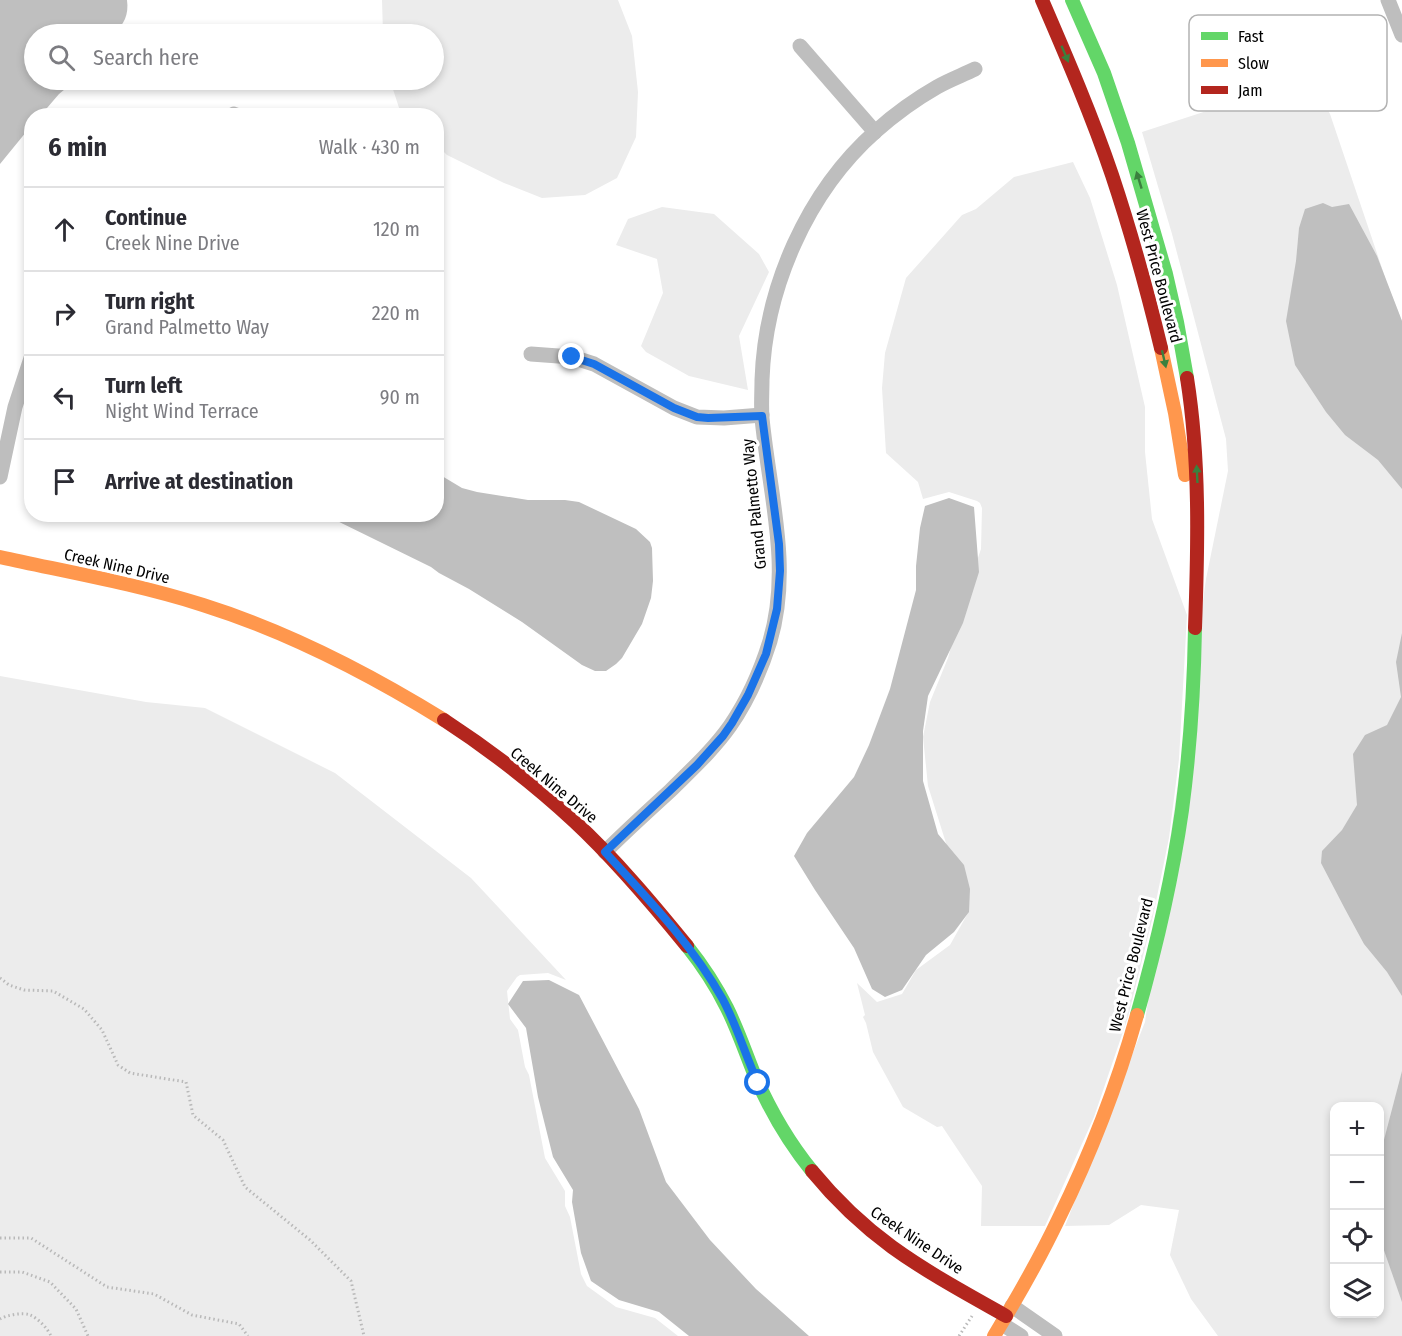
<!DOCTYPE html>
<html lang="en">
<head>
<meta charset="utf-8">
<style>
  :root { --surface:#fff; --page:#f7f7f7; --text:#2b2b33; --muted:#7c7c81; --line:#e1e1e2 }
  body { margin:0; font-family:"Fira Sans Condensed",sans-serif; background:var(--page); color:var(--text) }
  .controls { position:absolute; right:18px; bottom:18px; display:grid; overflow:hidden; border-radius:12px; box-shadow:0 3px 9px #0003 }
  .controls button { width:54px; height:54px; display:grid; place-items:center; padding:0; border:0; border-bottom:2px solid var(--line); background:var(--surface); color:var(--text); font:30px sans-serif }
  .stop { position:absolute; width:18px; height:18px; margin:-14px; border:4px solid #1a73e8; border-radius:50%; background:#fff }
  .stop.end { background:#1a73e8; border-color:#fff; box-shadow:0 2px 6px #0008 }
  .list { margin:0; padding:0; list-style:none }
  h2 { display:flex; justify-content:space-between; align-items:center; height:78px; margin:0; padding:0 24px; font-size:26px }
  h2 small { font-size:20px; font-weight:400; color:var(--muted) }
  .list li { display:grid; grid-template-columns:39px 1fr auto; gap:18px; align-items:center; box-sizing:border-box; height:84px; padding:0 24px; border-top:2px solid var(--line) }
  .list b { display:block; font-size:22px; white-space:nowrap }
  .list p { margin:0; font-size:20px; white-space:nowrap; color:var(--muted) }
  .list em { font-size:20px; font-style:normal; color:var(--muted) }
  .icon { flex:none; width:33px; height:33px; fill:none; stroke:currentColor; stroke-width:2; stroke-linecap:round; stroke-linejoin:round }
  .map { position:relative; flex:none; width:1402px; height:1336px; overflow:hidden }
  .search { position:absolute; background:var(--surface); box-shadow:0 3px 9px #0003; left:24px; top:24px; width:420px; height:66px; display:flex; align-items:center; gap:15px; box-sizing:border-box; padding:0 21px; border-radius:33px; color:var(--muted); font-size:22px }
  .panel { position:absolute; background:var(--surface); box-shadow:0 3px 9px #0003; left:24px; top:108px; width:420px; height:414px; border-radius:24px }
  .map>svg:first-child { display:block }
  .green { fill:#ececec; fill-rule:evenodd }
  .water { fill:#bfbfbf }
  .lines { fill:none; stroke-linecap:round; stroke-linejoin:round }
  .path { stroke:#b9b9b9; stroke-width:3; stroke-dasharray:1.5 3; stroke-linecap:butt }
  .street { stroke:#bebebe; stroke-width:15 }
  .fast { stroke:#63d668; stroke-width:14 }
  .slow { stroke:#ff974d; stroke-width:14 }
  .jam { stroke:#b3261e; stroke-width:14 }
  .oneway { fill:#3b803e }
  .route { stroke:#1a73e8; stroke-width:8 }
  .labels { text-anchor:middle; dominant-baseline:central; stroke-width:6; stroke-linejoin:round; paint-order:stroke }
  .street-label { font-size:16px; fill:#000; stroke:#fff }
  .key { fill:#fff; stroke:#b2b2b2; stroke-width:1.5 }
  .key-label { font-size:16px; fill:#000 }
</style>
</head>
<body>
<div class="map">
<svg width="1402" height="1336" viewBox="0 0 1402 1336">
  <rect width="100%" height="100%" fill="#fff"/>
  <g class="green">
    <polygon points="382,0 618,0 632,36 638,92 636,137 617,178 585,195 542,198 504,183 447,155 437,145 436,116 403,115 401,114 390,80 434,80 434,34 383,34"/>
    <path d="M1308,57L1318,92L1330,114L1387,283L1402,321V1336H1218L1191,1299L1170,1255L1179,1210L1141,1205L1109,1225L1065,1226L1145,1022L1206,579L1228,471L1226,439L1172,234L1142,132L1222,106L1271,83L1279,72L1298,60L1301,63ZM1334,1106H1380V1314H1334Z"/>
    <polygon points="1073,162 1090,198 1117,285 1145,407 1145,452 1152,519 1187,615 1179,759 1169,838 1153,916 1128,1017 1094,1117 1045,1226 981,1226 982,1186 942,1126 937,1127 903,1107 873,1052 866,1023 863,1017 865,1015 857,983 877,1002 902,994 916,970 950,945 968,913 928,786 923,737 930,702 948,658 967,590 981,549 982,508 980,503 977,501 949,492 923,499 918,482 886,453 882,388 885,353 906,278 962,215 976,209 1014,177"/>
    <polygon points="662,207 714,214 759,254 769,272 739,336 748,390 689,376 646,352 641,346 663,293 657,259 616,245 628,219"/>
    <polygon points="0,676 146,702 205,708 335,773 471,878 566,980 548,973 520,975 517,977 507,991 510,1019 518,1030 525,1067 529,1075 545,1158 565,1191 565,1206 570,1217 581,1274 587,1286 616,1307 655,1318 678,1336 0,1336"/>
  </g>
  <g class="water">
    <path d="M0,0H127C129,15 124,24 114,34H34V80H76L59,94L41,115L32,116L31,126L0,164Z"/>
    <polygon points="1323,203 1332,207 1349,204 1377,256 1402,321 1402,489 1378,460 1345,435 1326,412 1295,365 1286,321 1296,261 1299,228 1305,209"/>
    <polygon points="437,473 462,488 477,492 528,500 565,500 579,502 636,529 650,542 652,548 653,581 651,598 642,624 622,658 616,664 606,671 595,671 582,665 522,622 469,589 439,573 431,567 325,515 436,514"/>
    <polygon points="949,498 974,507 979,572 963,623 928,696 923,731 923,781 938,834 964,865 970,889 969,912 954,932 926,955 902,990 885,997 872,989 854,948 815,890 794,856 807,833 854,777 869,745 890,689 916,590 916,566 920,528 925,506"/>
    <polygon points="1402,633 1402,996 1387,972 1364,944 1345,909 1321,863 1322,851 1342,830 1357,805 1353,754 1365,735 1387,725 1401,697 1396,662"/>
    <polygon points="549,980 579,995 639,1109 666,1182 710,1240 756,1289 809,1336 689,1336 659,1312 619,1300 591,1281 581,1253 572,1202 573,1190 553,1157 538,1097 526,1028 508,1004 523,981"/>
    <polygon points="1402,1071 1402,1302 1380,1239 1380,1155"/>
  </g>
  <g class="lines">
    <g class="path">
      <polyline points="0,978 9,985 24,990 53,991 84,1009 102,1030 118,1065 130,1073 186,1082 193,1115 223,1140 245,1187 310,1240 351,1281 364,1336"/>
      <polyline points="0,1238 31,1238 107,1287 154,1294 192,1315 239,1324 248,1336"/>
      <polyline points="0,1272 22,1272 50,1282 76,1309 88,1336"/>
      <path d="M0,1319C7,1315 22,1312 30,1315C38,1318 48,1329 51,1336"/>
      <polyline points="959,1336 972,1316"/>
    </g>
    <g class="street">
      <polyline points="1388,0 1402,35"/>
      <polyline points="800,46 875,132"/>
      <polyline points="231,116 234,114"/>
      <polyline points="531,354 572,357 594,364 674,408 697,417 724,418 762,415"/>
      <polyline points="0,477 15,407 32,355"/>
      <path d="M605,852C626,831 648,811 670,791C691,770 713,750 730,726C748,700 761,670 770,641C792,567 769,492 762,418C761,405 762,392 762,380C765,288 807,192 876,131C895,114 916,99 937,87C949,80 963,75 975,69"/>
      <polyline points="1012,1306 1055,1336"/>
      <polyline points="1002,1324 1021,1336"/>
    </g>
    <g class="fast">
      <polyline points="1072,0 1104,73 1128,143 1166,274 1177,322 1187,378"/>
      <path d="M687,946C703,966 716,986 727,1008C738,1030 746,1054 755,1076C770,1110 789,1143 812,1171"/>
      <path d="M1137,1015C1156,948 1172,880 1182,810C1190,750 1194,689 1195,628"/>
    </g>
    <g class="slow">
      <polyline points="1161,348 1175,413 1185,475"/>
      <path d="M0,557C68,572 137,584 203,605C289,632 368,673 444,720"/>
      <path d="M994,1336C1017,1298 1039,1260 1058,1220C1090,1155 1117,1086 1137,1015"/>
    </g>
    <g class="jam">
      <path d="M1042,0C1067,58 1092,116 1112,175C1131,232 1147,290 1161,348"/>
      <path d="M1187,378C1200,460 1198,545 1195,628"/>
      <path d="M444,720C490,750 534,784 574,821C615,859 652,903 687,946"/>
      <path d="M812,1171C835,1199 862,1225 892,1247C928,1273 967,1294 1006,1316"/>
    </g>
  </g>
  <defs><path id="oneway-solid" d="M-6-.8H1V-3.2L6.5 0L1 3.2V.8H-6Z" transform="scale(1.5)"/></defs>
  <g class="oneway">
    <use href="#oneway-solid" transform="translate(1065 54) rotate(67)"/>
    <use href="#oneway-solid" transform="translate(1139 180) rotate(-107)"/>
    <use href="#oneway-solid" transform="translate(1164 359) rotate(77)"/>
    <use href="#oneway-solid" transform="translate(1197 474) rotate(-93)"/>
  </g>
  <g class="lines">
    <path class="route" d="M572,357L594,364L674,408L697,417L708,418L762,416L779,544L780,571L777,609L766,654L748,695L732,723L723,736L697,765L605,852C647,898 691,943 722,998C737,1025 745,1055 758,1083"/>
  </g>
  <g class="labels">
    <g class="street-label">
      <text transform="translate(1159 276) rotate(75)">West Price Boulevard</text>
      <text transform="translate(754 504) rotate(-96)">Grand Palmetto Way</text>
      <text transform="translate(117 566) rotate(13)">Creek Nine Drive</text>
      <text transform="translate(554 785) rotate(40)">Creek Nine Drive</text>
      <text transform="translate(1131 965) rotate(-76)">West Price Boulevard</text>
      <text transform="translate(917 1240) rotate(34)">Creek Nine Drive</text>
    </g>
  </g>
  <rect x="1189" y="15" width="198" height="96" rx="9" class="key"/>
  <rect x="1201" y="32" width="27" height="8" fill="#63d668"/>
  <rect x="1201" y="59" width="27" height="8" fill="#ff974d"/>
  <rect x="1201" y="86" width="27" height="8" fill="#b3261e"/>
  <g class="key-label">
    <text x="1238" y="42">Fast</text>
    <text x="1238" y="69">Slow</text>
    <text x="1238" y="96">Jam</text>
  </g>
</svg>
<div class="controls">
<button>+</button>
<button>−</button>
<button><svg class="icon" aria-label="locate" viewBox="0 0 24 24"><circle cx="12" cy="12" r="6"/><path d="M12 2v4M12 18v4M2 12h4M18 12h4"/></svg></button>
<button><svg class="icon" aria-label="layers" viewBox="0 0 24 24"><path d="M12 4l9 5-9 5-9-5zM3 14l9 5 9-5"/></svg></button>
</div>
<div class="stop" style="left:758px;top:1083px"></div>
<div class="stop end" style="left:572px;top:357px"></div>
<div class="search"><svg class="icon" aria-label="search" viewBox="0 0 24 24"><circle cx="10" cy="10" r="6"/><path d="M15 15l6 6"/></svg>Search here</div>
<section class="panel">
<h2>6 min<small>Walk · 430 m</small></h2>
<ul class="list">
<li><svg class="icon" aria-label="ahead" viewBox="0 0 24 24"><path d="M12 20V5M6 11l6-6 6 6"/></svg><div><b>Continue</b><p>Creek Nine Drive</p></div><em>120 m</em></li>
<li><svg class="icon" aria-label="right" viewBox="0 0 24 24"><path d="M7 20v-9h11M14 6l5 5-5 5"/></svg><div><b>Turn right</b><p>Grand Palmetto Way</p></div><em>220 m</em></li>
<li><svg class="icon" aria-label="left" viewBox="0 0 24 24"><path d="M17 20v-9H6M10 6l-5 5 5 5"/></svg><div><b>Turn left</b><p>Night Wind Terrace</p></div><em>90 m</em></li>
<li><svg class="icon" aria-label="arrive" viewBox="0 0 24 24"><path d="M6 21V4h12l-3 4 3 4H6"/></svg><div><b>Arrive at destination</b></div></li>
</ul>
</section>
</div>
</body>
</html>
